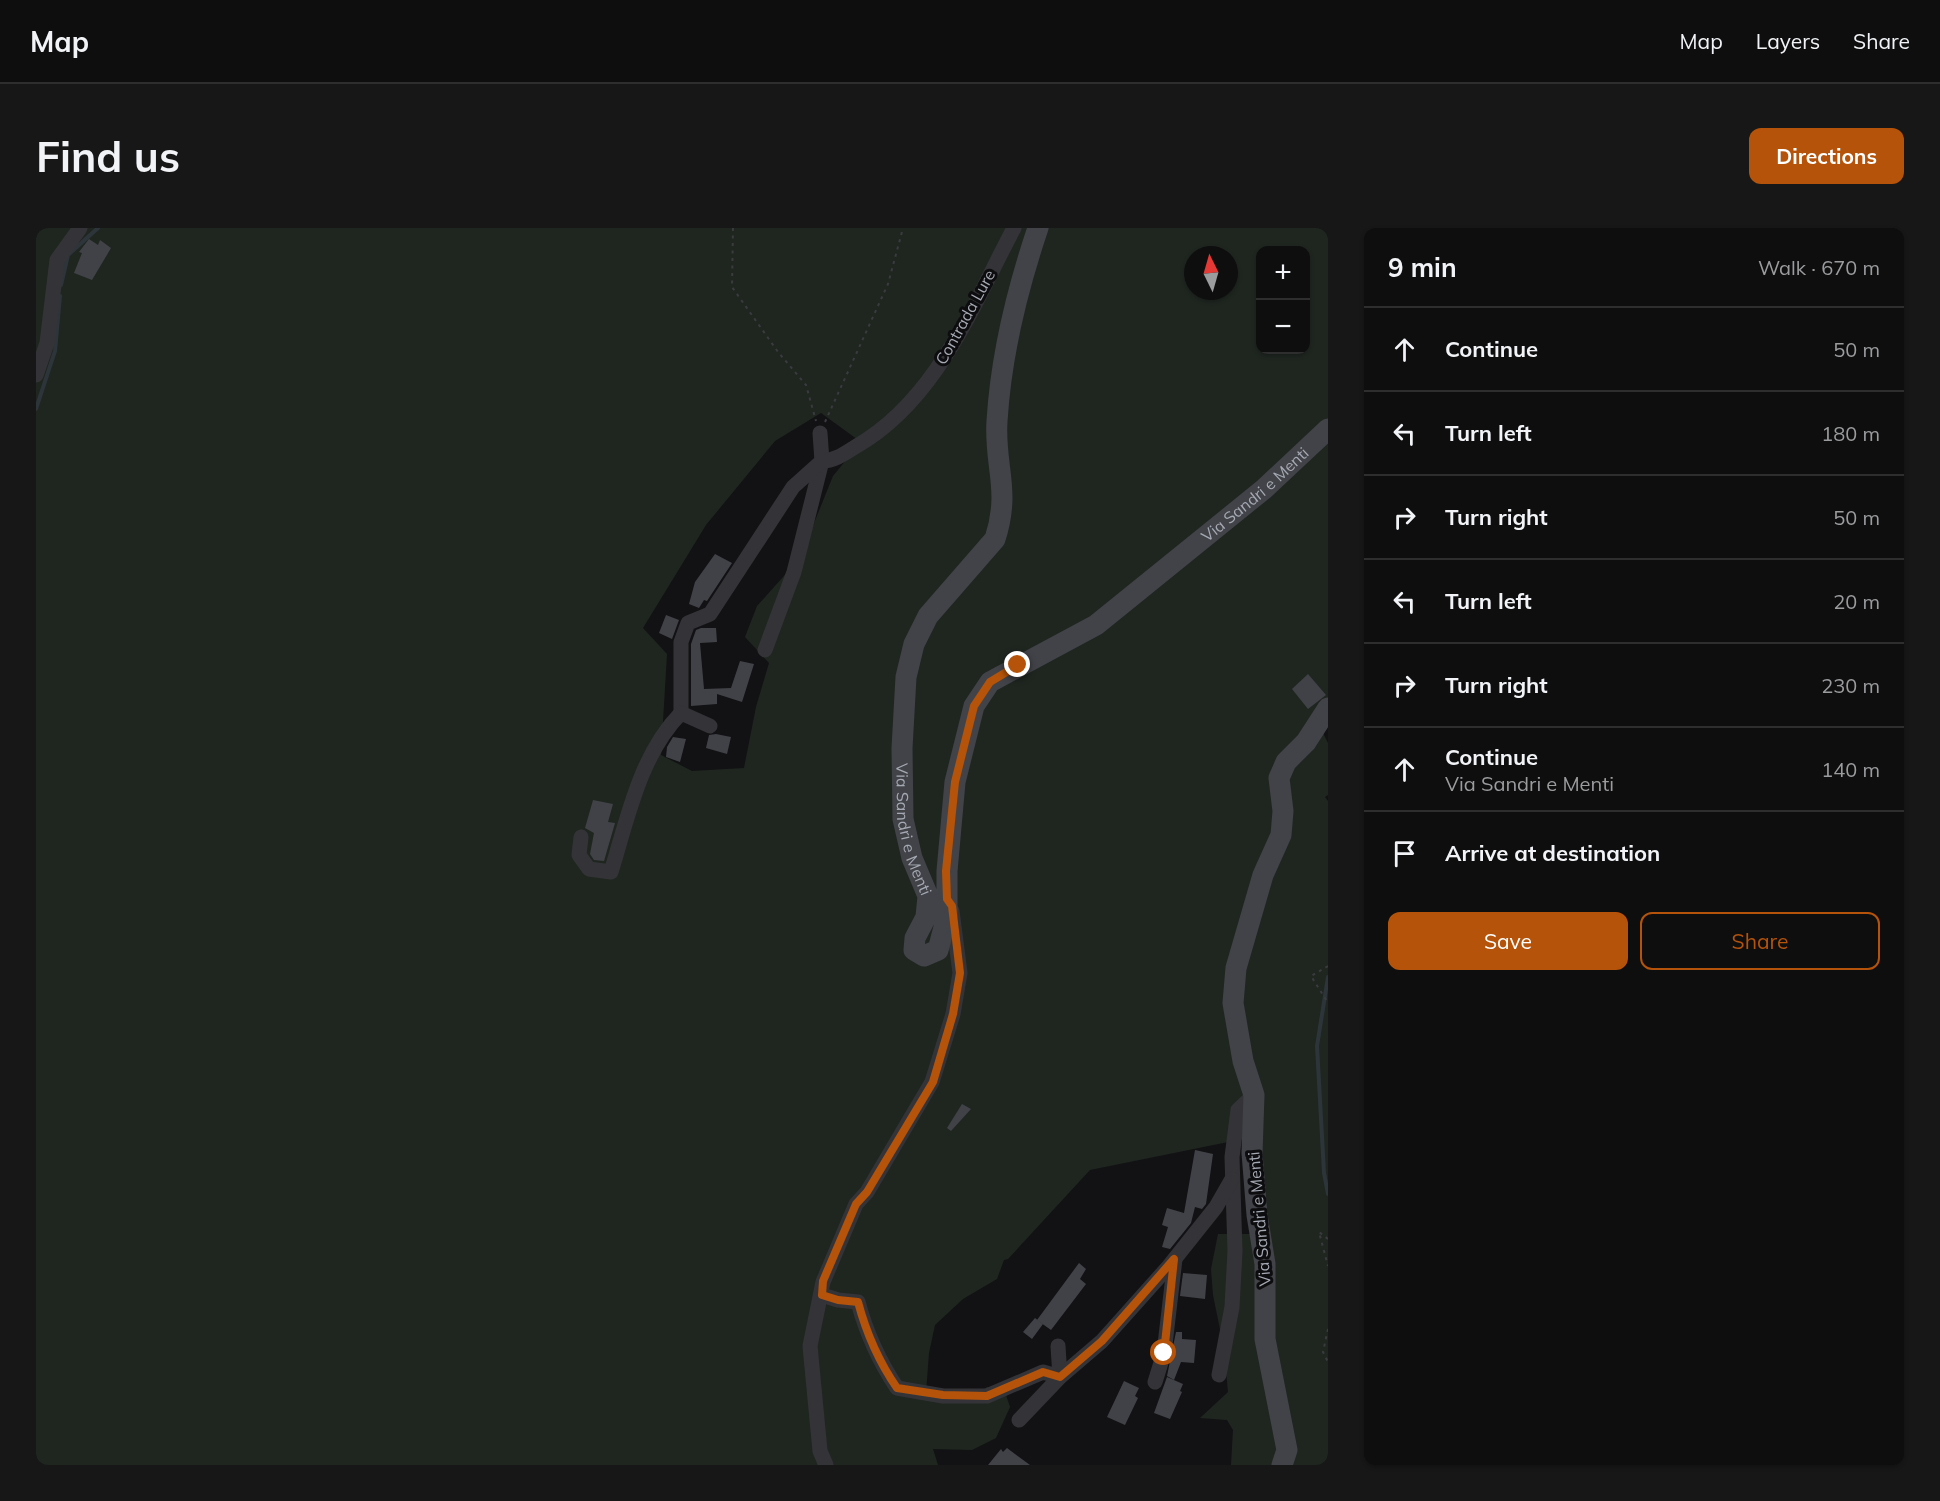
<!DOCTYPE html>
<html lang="en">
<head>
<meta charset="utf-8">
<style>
  :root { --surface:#0e0e0f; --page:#171718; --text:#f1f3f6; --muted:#9b9c9e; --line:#2e2e2f; --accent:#b45309 }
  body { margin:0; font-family:Mulish,sans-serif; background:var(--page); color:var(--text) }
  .controls { position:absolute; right:18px; top:18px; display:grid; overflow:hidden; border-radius:12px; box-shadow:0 2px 4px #0004 }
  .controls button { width:54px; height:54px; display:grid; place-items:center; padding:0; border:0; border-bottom:2px solid var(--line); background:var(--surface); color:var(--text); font:30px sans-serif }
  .compass { position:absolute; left:1148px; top:18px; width:54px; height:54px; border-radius:50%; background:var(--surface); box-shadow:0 2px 4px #0004; rotate:355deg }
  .stop { position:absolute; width:18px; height:18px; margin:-14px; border:4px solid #b45309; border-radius:50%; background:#fff }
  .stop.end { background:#b45309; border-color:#fff; box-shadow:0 2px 6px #0008 }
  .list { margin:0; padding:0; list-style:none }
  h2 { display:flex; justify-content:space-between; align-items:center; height:78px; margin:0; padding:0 24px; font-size:26px }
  h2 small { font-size:20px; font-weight:400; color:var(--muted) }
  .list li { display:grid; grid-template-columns:39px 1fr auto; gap:18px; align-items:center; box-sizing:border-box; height:84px; padding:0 24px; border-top:2px solid var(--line) }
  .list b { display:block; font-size:22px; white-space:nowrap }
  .list p { margin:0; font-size:20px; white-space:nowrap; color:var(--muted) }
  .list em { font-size:20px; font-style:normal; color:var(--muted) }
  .actions { display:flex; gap:12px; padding:18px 24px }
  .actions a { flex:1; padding:14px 0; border:2px solid var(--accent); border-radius:12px; text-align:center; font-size:21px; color:var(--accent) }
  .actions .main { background:var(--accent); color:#fff }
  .icon { flex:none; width:33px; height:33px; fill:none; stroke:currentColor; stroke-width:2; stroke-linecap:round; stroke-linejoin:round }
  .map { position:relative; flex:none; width:1292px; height:1237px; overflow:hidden; border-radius:12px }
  header { display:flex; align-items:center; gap:36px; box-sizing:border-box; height:84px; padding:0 30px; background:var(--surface); border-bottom:2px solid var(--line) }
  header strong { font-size:28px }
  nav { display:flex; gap:33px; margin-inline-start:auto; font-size:21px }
  .intro { display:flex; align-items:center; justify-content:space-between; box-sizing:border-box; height:144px; padding:0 36px }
  h1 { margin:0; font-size:42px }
  .button { padding:15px 27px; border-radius:12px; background:var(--accent); color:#fff; font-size:21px; font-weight:700 }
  main { display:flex; gap:36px; padding:0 36px }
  aside { flex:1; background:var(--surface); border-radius:12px; box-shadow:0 2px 4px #0004 }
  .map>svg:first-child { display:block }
  .green { fill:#1f2620; fill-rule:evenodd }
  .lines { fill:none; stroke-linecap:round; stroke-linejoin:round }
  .stream { stroke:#2d353b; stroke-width:4 }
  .building { fill:#414247 }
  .path { stroke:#3a3b3f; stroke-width:2; stroke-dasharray:3 4.5; stroke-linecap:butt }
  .minor { stroke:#343438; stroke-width:15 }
  .secondary { stroke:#424348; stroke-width:21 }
  .route { stroke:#b45309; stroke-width:8 }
  .labels { text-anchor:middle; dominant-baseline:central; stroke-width:6; stroke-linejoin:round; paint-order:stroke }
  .street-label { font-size:16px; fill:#a5a9b3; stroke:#0d0d0f }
</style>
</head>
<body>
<header>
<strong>Map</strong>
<nav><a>Map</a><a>Layers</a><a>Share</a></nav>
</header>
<div class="intro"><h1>Find us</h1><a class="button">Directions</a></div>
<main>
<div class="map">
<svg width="1292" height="1237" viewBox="0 0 1292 1237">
  <rect width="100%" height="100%" fill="#121214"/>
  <path class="green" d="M0,0H1292V485L1284,499L1292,515V567L1289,569L1292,573V1237H1195L1197,1202L1191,1192L1164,1190L1192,1164L1188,1121L1177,1067L1175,1041L1182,1006H1222L1212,910L1054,942L972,1031L968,1032L961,1051L927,1071L899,1097L893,1125L890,1165L938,1168L951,1159L968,1161L974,1179L960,1210L936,1222L897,1221L902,1237H0ZM1224,22H1270V122H1224ZM1157,27H1193V63H1157ZM785,185L825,214L797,248L764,330L721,378L709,409L733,435L720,479L708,540L656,543L625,527L631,426L607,400L670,297L739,213Z"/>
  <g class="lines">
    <g class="stream">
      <polyline points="25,57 32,27 62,0"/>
      <polyline points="0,181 19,123 24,68"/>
      <polyline points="1292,749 1281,818 1288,945 1292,966"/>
    </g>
  </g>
  <g class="building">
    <polygon points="53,11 62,17 64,12 75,20 56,52 38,45 46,25 43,24"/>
    <polygon points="679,326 696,335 671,373 668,372 663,380 653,376 659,354"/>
    <polygon points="630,387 643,392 636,411 623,405"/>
    <polygon points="665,400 680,400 681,414 664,415 668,461 695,460 704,433 718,436 706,474 681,466 681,476 655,478 655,416 660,402"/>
    <polygon points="1272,446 1290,467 1272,481 1256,461"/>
    <polygon points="680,506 695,509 691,526 670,520 673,507"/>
    <polygon points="637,509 650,511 644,534 630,529 631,519"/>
    <polygon points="557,572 577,576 572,594 579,595 568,633 558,632 554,626 558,605 549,600"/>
    <polygon points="926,876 935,881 915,903 911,900"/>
    <polygon points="1159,922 1177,926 1170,976 1166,981 1159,979 1155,995 1134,1021 1126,1019 1132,999 1126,997 1131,980 1148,985"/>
    <polygon points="1043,1035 1050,1041 1044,1051 1050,1056 1015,1102 1001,1092"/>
    <polygon points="1147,1045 1171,1047 1169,1071 1144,1068"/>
    <polygon points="999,1090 1007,1096 996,1111 987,1104"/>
    <polygon points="1140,1104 1146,1104 1146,1111 1160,1112 1158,1135 1145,1134 1138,1152 1131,1148"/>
    <polygon points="1131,1149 1147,1156 1144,1163 1146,1164 1134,1191 1118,1185"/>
    <polygon points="1088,1153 1103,1160 1099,1168 1102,1170 1089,1197 1071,1189"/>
    <polygon points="971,1220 994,1237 952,1237 965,1221 967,1224"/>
  </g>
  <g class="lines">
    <g class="path">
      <polyline points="697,0 696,59 742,124 770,157 780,193"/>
      <polyline points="789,194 852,56 867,0"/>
      <polyline points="1292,738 1275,748 1292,775"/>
      <polyline points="1292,1011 1283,1004 1292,1038"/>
      <polyline points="1292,1101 1287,1124 1292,1134"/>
    </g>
    <g class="minor">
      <polyline points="0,147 11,115 21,32 44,0"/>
      <polyline points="729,422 758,344 786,233 784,205"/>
      <path d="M674,498L645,485V414L652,395L674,386L757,259L786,233C798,233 808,226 819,219C900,173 936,79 978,0"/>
      <path d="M545,609L543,627L553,641L575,644C592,589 604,527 645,485"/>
      <path d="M786,1067L802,1072L822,1074C830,1104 843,1133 861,1160L907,1168H951L1007,1144L1024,1149L1022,1118"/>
      <polyline points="1183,1147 1196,1079 1199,1023 1196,929 1202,882 1218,867"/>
      <polyline points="1119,1154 1128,1125 1139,1031"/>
      <polyline points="983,1192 1024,1149 1066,1113 1133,1038 1180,979 1196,951"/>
      <polyline points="790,1237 784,1223 774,1118 787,1054 820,976 831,964 896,854 917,786 924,745 916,683"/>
    </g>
    <g class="secondary">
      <path id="s1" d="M1002,0C981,62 965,128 961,193C958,238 975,262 959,311L892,388L878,416L870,449L866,520L867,591L876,630L892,668L890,689L879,710L878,722L888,728L902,722L911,688V643L919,554L938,478L954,454L1060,397L1228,261L1292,201"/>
      <polyline points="1246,1237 1251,1222 1229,1111 1229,1036 1221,987 1216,925 1218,867 1207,833 1197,775 1200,740 1227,647 1245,607 1247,583 1243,550 1250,534 1270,514 1292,480"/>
    </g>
  </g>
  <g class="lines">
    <path class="route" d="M982,437L954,454L938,478L919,554L910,643L911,671L916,678L924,745L917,786L897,854L831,964L820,976L787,1053L786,1067L802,1072L822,1074C830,1104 843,1134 861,1160L907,1167L951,1168L1007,1144L1024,1149L1066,1113L1138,1031L1128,1125"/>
  </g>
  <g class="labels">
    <g class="street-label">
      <text transform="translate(929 89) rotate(-61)">Contrada Lure</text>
      <text stroke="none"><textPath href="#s1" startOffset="1394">Via Sandri e Menti</textPath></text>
      <text stroke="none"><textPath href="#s1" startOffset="638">Via Sandri e Menti</textPath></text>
      <text transform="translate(1223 991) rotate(-95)">Via Sandri e Menti</text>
    </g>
  </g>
</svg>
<div class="controls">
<button>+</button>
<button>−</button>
</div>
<svg class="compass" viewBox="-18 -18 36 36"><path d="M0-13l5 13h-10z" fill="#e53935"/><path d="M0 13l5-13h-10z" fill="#9b9c9e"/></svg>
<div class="stop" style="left:1128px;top:1125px"></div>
<div class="stop end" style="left:982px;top:437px"></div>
</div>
<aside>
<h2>9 min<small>Walk · 670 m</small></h2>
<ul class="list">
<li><svg class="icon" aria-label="ahead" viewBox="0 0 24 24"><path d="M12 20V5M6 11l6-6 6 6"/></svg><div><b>Continue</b></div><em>50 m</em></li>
<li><svg class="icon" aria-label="left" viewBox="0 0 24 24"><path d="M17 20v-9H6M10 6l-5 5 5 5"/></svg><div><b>Turn left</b></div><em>180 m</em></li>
<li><svg class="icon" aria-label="right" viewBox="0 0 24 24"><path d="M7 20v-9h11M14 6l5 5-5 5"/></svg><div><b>Turn right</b></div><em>50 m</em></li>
<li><svg class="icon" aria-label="left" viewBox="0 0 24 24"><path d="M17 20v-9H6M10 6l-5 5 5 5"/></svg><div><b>Turn left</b></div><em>20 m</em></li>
<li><svg class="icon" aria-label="right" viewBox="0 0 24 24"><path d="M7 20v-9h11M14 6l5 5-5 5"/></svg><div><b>Turn right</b></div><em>230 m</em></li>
<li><svg class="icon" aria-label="ahead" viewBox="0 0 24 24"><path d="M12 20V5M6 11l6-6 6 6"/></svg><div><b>Continue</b><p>Via Sandri e Menti</p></div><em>140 m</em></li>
<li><svg class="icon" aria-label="arrive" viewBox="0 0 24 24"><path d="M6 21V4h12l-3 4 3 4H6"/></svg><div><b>Arrive at destination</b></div></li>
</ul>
<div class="actions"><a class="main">Save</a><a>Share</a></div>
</aside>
</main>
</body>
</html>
